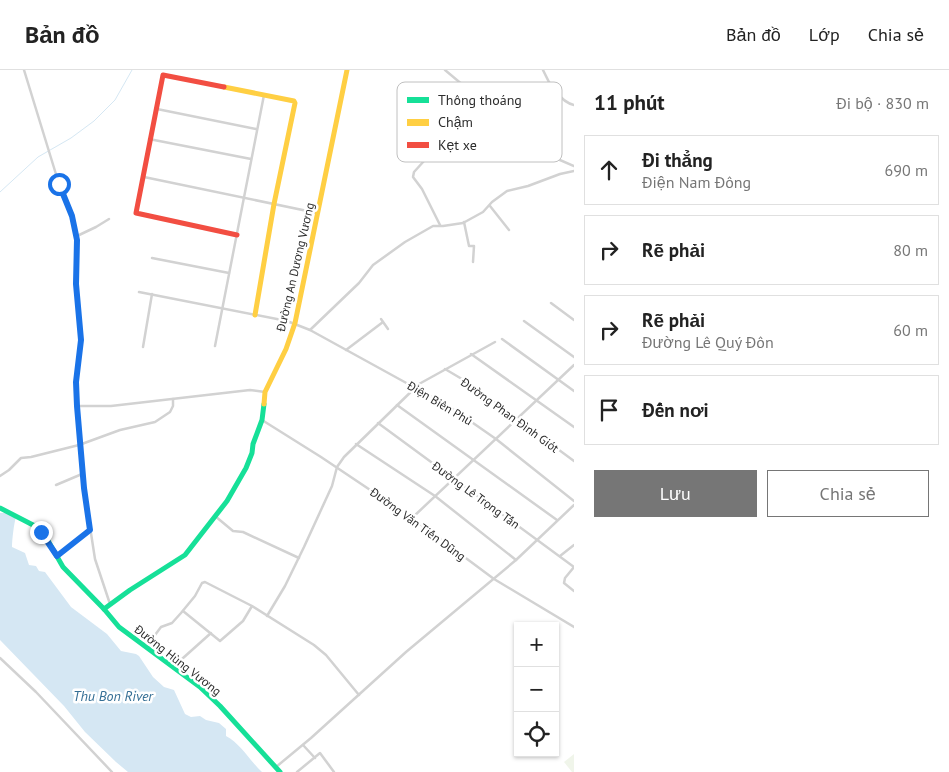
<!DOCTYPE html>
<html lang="vi">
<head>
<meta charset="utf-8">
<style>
  :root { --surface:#fff; --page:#f6f6f6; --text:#222; --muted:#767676; --line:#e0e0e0; --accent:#767676 }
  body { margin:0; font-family:"PT Sans",sans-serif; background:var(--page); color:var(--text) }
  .controls { position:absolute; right:15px; bottom:15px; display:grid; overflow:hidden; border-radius:0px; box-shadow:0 1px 4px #0004 }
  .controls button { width:45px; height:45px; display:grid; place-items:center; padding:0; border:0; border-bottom:1px solid var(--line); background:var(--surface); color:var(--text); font:25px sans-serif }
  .stop { position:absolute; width:15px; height:15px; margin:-11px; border:4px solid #1a73e8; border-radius:50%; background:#fff }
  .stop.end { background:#1a73e8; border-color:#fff; box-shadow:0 1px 5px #0008 }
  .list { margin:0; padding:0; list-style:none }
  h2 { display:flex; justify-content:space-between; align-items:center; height:65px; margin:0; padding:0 20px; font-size:21px }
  h2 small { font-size:16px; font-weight:400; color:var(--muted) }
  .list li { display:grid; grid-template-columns:32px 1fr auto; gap:15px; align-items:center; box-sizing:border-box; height:70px; margin:0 10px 10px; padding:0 10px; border:1px solid var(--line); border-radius:0px }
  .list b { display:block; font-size:19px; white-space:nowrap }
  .list p { margin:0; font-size:16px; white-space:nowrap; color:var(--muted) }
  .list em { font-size:16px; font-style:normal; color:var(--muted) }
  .actions { display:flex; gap:10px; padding:15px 20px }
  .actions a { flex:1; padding:11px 0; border:1px solid var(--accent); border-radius:0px; text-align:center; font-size:18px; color:var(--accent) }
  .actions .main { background:var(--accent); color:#fff }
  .icon { flex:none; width:28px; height:28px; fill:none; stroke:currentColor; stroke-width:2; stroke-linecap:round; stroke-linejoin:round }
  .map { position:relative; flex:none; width:574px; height:702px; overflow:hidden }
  header { display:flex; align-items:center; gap:30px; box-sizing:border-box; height:70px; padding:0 25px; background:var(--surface); border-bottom:1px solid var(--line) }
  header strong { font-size:24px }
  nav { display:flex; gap:28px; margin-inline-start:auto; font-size:18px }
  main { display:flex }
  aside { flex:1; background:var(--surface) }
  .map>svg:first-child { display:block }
  .green { fill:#f0f5ea }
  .water { fill:#d5e7f3 }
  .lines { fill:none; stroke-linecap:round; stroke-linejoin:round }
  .stream { stroke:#d5e7f3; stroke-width:1 }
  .street { stroke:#d2d2d2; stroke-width:2.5 }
  .fast { stroke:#16e098; stroke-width:5 }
  .slow { stroke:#ffcf43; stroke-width:5 }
  .jam { stroke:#f24e42; stroke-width:5 }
  .route { stroke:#1a73e8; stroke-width:6 }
  .labels { text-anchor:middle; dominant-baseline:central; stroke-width:5; stroke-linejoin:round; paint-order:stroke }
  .street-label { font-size:12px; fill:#2d2d2d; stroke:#fff }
  .water-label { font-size:14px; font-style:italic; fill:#356f95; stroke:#fff }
  .key { fill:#fff; stroke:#c0c0c0; stroke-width:1 }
  .key-label { font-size:14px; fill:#2d2d2d }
</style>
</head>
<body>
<header>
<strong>Bản đồ</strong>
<nav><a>Bản đồ</a><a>Lớp</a><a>Chia sẻ</a></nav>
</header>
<main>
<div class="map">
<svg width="574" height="702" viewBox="0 0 574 702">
  <rect width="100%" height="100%" fill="#fff"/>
  <polygon class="green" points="574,684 574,702 572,702 564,692"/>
  <path class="water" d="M0,443H7L16,447C14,453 12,470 12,477L25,483L29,495L36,496L39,501L45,502L71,537L107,564L121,581L136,584L139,586L153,607L164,617L174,620L185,644L191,647L200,646L206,650L219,653L226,659V666C241,674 250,691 262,702H128L116,692L85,662L64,636L0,570Z"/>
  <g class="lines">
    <polyline class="stream" points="0,122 38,87 71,68 94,51 115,30 132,0"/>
    <g class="street">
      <polyline points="24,0 59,114 72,146 77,170 75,214 81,270 76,312 79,375 84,418 95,489 110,534"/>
      <polyline points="445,0 476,26 515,47 536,66 553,87 574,96"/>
      <path d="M543,0C548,12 560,32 574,35"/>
      <polyline points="157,39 256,59"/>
      <polyline points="149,69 251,89"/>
      <polyline points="424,91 414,102 413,107 422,119 440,155"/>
      <polyline points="144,107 317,143"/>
      <polyline points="490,136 509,160"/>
      <polyline points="464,152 469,176 474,176 473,192"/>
      <polyline points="77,166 96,157 109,149"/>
      <polyline points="152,188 229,203"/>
      <polyline points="139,222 287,251 310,260 450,337 496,369 574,431"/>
      <polyline points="551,233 574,250"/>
      <polyline points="381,249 388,259"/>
      <polyline points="524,251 574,287"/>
      <polyline points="310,260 359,213 373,195 405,172 433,156 443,156 463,153 483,142 492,132 507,121 528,116 560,104 574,101"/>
      <polyline points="502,269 574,321"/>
      <polyline points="215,276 264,25"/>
      <polyline points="143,277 152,224"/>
      <polyline points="346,280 383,252"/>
      <polyline points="471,284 574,357"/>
      <polyline points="445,299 467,312 574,391"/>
      <polyline points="397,335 557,450"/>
      <polyline points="77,336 111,336 250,320 265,322"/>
      <polyline points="262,350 321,387 412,448 494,509 574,557"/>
      <polyline points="378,353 574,497 565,508 564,513 574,521"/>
      <polyline points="356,374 435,426 516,490"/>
      <polyline points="0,406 9,400 21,388 31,387 79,375 120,360 155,352 170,342 173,336 173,329"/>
      <polyline points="56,415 82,404"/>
      <polyline points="215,446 233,461 243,462 299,488"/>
      <polyline points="412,448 574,295"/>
      <polyline points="57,486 90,460"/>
      <polyline points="560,486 574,475"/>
      <polyline points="183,541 220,571 243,551 252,536"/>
      <polyline points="267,546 285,516 304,477 332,416 337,397 344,387 419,314 495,272"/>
      <polyline points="146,577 161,557 172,553 181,543 195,526 202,513 205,512 252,536 314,575 326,585 359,625"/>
      <polyline points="0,588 36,622 112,702"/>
      <polyline points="173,597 211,563"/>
      <polyline points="303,675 315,688"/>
      <polyline points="276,697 311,668 406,582 516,490 574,435"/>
      <polyline points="297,702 320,683 334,702"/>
    </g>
    <g class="fast">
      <polyline points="0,438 33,455 41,462 47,469 63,497 104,539 119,557 200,617 220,636 280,702"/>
      <polyline points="104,539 130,520 185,485 227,431 246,398 252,383 253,374 262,350 264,334"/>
    </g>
    <g class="slow">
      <polyline points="224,17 294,31 295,33 274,134 255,245"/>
      <polyline points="264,334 265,322 286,279 295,253 347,0"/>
    </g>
    <polyline class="jam" points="224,17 163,5 136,143 237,165"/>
  </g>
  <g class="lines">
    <polyline class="route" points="41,462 57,486 90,460 84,418 77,336 76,312 81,270 76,214 77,170 72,146 59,114"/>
  </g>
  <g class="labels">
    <g class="street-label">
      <text transform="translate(295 197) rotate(-77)">Đường An Dương Vương</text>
      <text transform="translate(440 333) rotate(31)">Điện Biên Phủ</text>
      <text transform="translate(510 345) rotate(36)">Đường Phan Đình Giót</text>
      <text transform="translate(476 425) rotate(36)">Đường Lê Trọng Tấn</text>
      <text transform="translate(418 454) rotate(36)">Đường Văn Tiến Dũng</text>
      <text transform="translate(178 590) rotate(38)">Đường Hùng Vương</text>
    </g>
    <g class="water-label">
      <text x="113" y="626">Thu Bon River</text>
    </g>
  </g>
  <rect x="397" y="12" width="165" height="80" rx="8" class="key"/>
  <rect x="407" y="27" width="22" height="6" fill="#16e098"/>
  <rect x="407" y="49" width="22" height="7" fill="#ffcf43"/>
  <rect x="407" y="72" width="22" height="6" fill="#f24e42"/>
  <g class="key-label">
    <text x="438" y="35">Thông thoáng</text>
    <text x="438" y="57">Chậm</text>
    <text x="438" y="80">Kẹt xe</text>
  </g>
</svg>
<div class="controls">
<button>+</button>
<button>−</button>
<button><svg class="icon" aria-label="locate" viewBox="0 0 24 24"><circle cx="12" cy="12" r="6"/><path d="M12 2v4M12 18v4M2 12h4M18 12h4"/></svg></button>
</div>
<div class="stop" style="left:59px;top:114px"></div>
<div class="stop end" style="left:41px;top:462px"></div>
</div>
<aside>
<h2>11 phút<small>Đi bộ · 830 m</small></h2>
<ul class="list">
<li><svg class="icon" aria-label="ahead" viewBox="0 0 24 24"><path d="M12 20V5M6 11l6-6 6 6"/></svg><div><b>Đi thẳng</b><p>Điện Nam Đông</p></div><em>690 m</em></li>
<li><svg class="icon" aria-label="right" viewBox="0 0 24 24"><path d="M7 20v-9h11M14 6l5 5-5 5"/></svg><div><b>Rẽ phải</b></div><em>80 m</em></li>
<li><svg class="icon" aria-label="right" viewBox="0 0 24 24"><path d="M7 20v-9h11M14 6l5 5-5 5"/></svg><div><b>Rẽ phải</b><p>Đường Lê Quý Đôn</p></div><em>60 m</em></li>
<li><svg class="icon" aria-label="arrive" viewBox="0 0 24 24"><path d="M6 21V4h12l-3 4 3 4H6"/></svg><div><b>Đến nơi</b></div></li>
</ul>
<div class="actions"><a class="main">Lưu</a><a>Chia sẻ</a></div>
</aside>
</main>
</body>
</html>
